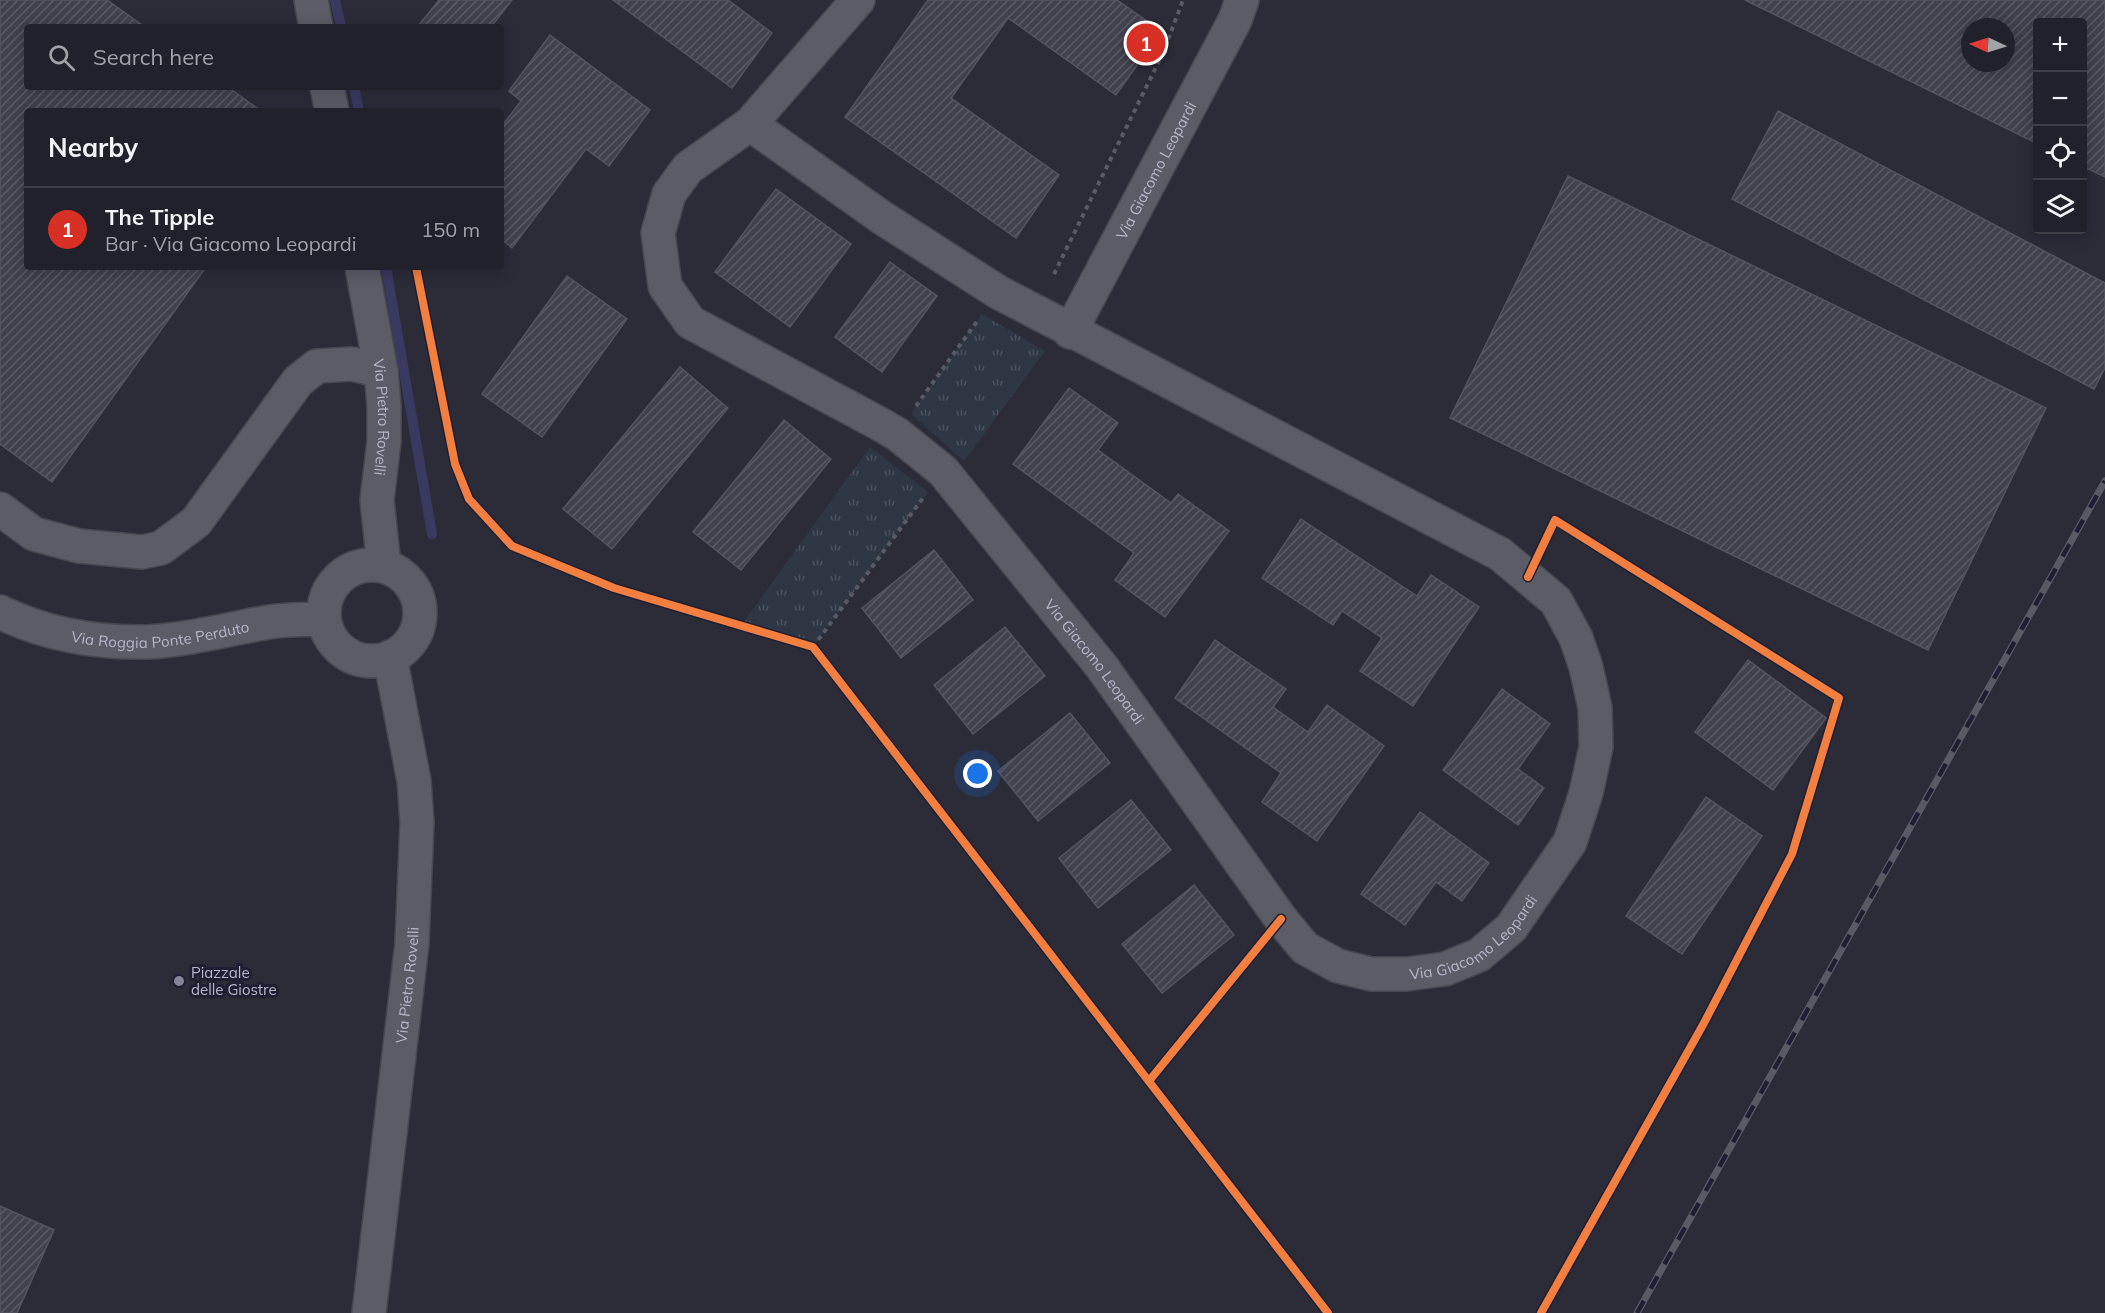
<!DOCTYPE html>
<html lang="en">
<head>
<meta charset="utf-8">
<style>
  :root { --surface:#21212b; --page:#292933; --text:#f1f3f6; --muted:#a2a3a9; --line:#3e3e47; --accent:#d93025 }
  body { margin:0; font-family:Mulish,sans-serif; background:var(--page); color:var(--text) }
  .controls { position:absolute; right:18px; top:18px; display:grid; overflow:hidden; border-radius:6px; box-shadow:0 3px 15px #0003 }
  .controls button { width:54px; height:54px; display:grid; place-items:center; padding:0; border:0; border-bottom:2px solid var(--line); background:var(--surface); color:var(--text); font:30px sans-serif }
  .compass { position:absolute; left:1961px; top:18px; width:54px; height:54px; border-radius:50%; background:var(--surface); box-shadow:0 3px 15px #0003; rotate:274deg }
  .you { position:absolute; left:978px; top:774px; width:21px; height:21px; margin:-15px; border:4px solid #fff; border-radius:50%; background:#1a73e8; box-shadow:0 0 0 9px #1a73e833 }
  .badge { display:grid; place-items:center; width:39px; height:39px; border-radius:50%; background:var(--accent); color:#fff; font-size:20px; font-weight:700 }
  .pin { position:absolute; translate:-50% -50%; border:3px solid #fff; box-shadow:0 2px 6px #0006 }
  .list { margin:0; padding:0; list-style:none }
  h2 { display:flex; justify-content:space-between; align-items:center; height:78px; margin:0; padding:0 24px; font-size:26px }
  h2 small { font-size:20px; font-weight:400; color:var(--muted) }
  .list li { display:grid; grid-template-columns:39px 1fr auto; gap:18px; align-items:center; box-sizing:border-box; height:84px; padding:0 24px; border-top:2px solid var(--line) }
  .list b { display:block; font-size:22px; white-space:nowrap }
  .list p { margin:0; font-size:20px; white-space:nowrap; color:var(--muted) }
  .list em { font-size:20px; font-style:normal; color:var(--muted) }
  .icon { flex:none; width:33px; height:33px; fill:none; stroke:currentColor; stroke-width:2; stroke-linecap:round; stroke-linejoin:round }
  .map { position:relative; flex:none; width:2105px; height:1313px; overflow:hidden }
  .search { position:absolute; background:var(--surface); box-shadow:0 3px 15px #0003; left:24px; top:24px; width:480px; height:66px; display:flex; align-items:center; gap:15px; box-sizing:border-box; padding:0 21px; border-radius:6px; color:var(--muted); font-size:22px }
  .panel { position:absolute; background:var(--surface); box-shadow:0 3px 15px #0003; left:24px; top:108px; width:480px; height:162px; border-radius:6px }
  .map>svg:first-child { display:block }
  .grass { fill:url(#grass-tufts) }
  .lines { fill:none; stroke-linecap:round; stroke-linejoin:round }
  .stream { stroke:#3a3961; stroke-width:10 }
  .building { fill:url(#building-hatch); stroke:#545461; stroke-width:1.5; fill-rule:evenodd }
  .minor-casing { stroke:#474750; stroke-width:36 }
  .path { stroke:#595b64; stroke-width:4; stroke-dasharray:4.5 4.5; stroke-linecap:butt }
  .minor { stroke:#5c5c67; stroke-width:33 }
  .rail-casing { stroke:#5a5a65; stroke-width:7 }
  .rail { stroke:#1f1f34; stroke-width:4.5; stroke-dasharray:14; stroke-linecap:butt }
  .cycleway-casing { stroke:#1f1f34; stroke-width:11 }
  .cycleway { stroke:#f27e40; stroke-width:8 }
  .poi-dot { fill:#868697; stroke:#1f1f34; stroke-width:2 }
  .labels { text-anchor:middle; dominant-baseline:central; stroke-width:6; stroke-linejoin:round; paint-order:stroke }
  .street-label { font-size:15px; fill:#b7b6c9; stroke:#1f1f34 }
  .poi-label { font-size:15px; fill:#b7b6c9; stroke:#1f1f34; text-anchor:start }
</style>
</head>
<body>
<div class="map">
<svg width="2105" height="1313" viewBox="0 0 2105 1313">
  <defs>
    <pattern id="grass-tufts" width="24" height="20" patternUnits="userSpaceOnUse" patternTransform="scale(1.5)"><rect width="24" height="20" fill="#2f3745"/><path d="M3 7l-1-3M5 7V3M7 7l1-3M15 17l-1-3M17 17v-4M19 17l1-3" fill="none" stroke="#4b525e"/></pattern>
    <pattern id="building-hatch" width="6" height="6" patternUnits="userSpaceOnUse" patternTransform="scale(1.5)"><rect width="6" height="6" fill="#42424e"/><path d="M-1 1l2-2M0 6l6-6M5 7l2-2" fill="none" stroke="#5b5b66"/></pattern>
  </defs>
  <rect width="100%" height="100%" fill="#2c2c39"/>
  <g class="grass">
    <polygon points="982,314 1045,351 964,461 911,414"/>
    <polygon points="870,447 928,492 813,647 741,626"/>
  </g>
  <g class="lines">
    <g class="stream">
      <polyline points="335,0 341,27"/>
      <polyline points="354,87 359,111"/>
      <polyline points="386,267 432,534"/>
    </g>
  </g>
  <g class="building">
    <polygon points="0,0 107,0 145,27 27,27 27,87 228,87 261,111 27,111 27,267 206,267 52,482 0,444"/>
    <polygon points="439,0 512,0 491,27 422,27 419,25"/>
    <polygon points="613,0 728,0 772,33 732,88"/>
    <polygon points="928,0 1117,0 1161,31 1116,95 1008,18 951,98 1059,175 1016,238 845,117"/>
    <path d="M1745,0H2105V177L2082,166V22H2038V144ZM1970,27H2006V63H1970Z"/>
    <polygon points="550,35 650,110 609,166 586,149 512,248 501,239 501,127 521,101 509,91"/>
    <polygon points="1778,111 2105,283 2105,368 2094,389 1732,199"/>
    <polygon points="1568,176 2046,408 1928,650 1450,418"/>
    <polygon points="776,189 851,244 790,327 715,272"/>
    <polygon points="890,262 937,296 882,372 835,337"/>
    <polygon points="567,276 627,319 542,437 482,394"/>
    <polygon points="680,367 728,408 612,549 563,509"/>
    <polygon points="1069,388 1118,423 1098,450 1171,503 1178,494 1229,531 1165,617 1115,580 1134,553 1013,464"/>
    <polygon points="784,420 831,459 741,570 693,532"/>
    <polygon points="1301,519 1417,596 1431,575 1479,607 1413,706 1360,671 1382,638 1342,611 1333,625 1262,578"/>
    <polygon points="934,550 973,600 901,658 862,608"/>
    <polygon points="1005,627 1045,676 973,734 934,685"/>
    <polygon points="1215,640 1286,689 1273,707 1308,732 1327,705 1384,746 1317,841 1262,802 1281,773 1175,698"/>
    <polygon points="1748,660 1826,718 1773,790 1695,732"/>
    <polygon points="1502,689 1550,724 1518,769 1544,788 1518,825 1443,770"/>
    <polygon points="1070,713 1110,763 1038,821 998,771"/>
    <polygon points="1706,797 1762,836 1682,954 1626,916"/>
    <polygon points="1131,800 1171,850 1098,908 1059,858"/>
    <polygon points="1420,812 1489,863 1462,901 1436,882 1405,925 1361,894"/>
    <polygon points="1194,885 1234,935 1162,993 1122,944"/>
    <polygon points="0,1206 54,1230 17,1313 0,1313"/>
  </g>
  <g class="lines">
    <defs>
      <g id="minor">
        <polyline points="311,0 316,27"/>
        <polyline points="327,87 332,111"/>
        <path id="s1" d="M750,124L688,168L669,194L658,233L665,286L690,322L878,423L897,434L943,471L1102,667L1281,919L1305,948L1338,966L1371,974H1407L1445,969L1479,955L1511,928L1570,842L1586,793L1596,747L1595,708L1586,667L1576,638L1556,601L1500,554L998,292L881,217L750,124L858,0"/>
        <path id="s2" d="M362,267L381,371L384,406V441L377,500L384,566"/>
        <path id="s3" d="M1070,332L1235,20L1242,0"/>
        <polyline points="0,509 34,534 79,546 142,552 161,548 196,522 298,381 317,366 352,364 381,371"/>
        <circle cx="372" cy="613" r="48"/>
        <path id="s4" d="M0,612C45,634 97,643 147,642C188,640 229,629 269,622C287,619 306,620 324,619"/>
        <path id="s5" d="M369,1313L412,943L417,822L414,781L390,657"/>
      </g>
    </defs>
    <use href="#minor" class="minor-casing"/>
    <g class="path">
      <polyline points="1054,274 1163,53 1183,0"/>
      <polyline points="916,406 978,320"/>
      <polyline points="813,647 923,498"/>
    </g>
    <use href="#minor" class="minor"/>
    <defs>
      <polyline id="rail" points="1637,1313 2105,481"/>
    </defs>
    <use href="#rail" class="rail-casing"/>
    <use href="#rail" class="rail"/>
    <defs>
      <g id="cycleway">
        <polyline points="416,267 455,464 469,499 512,546 614,588 813,647 1328,1313"/>
        <polyline points="1528,577 1555,520 1839,698 1792,854 1704,1023 1541,1313"/>
        <polyline points="1149,1081 1281,919"/>
      </g>
    </defs>
    <use href="#cycleway" class="cycleway-casing"/>
    <use href="#cycleway" class="cycleway"/>
  </g>
  <circle class="poi-dot" cx="179" cy="981" r="6"/>
  <g class="labels">
    <g class="street-label">
      <text stroke="none"><textPath href="#s3" startOffset="183">Via Giacomo Leopardi</textPath></text>
      <text stroke="none"><textPath href="#s2" startOffset="152">Via Pietro Rovelli</textPath></text>
      <text stroke="none"><textPath href="#s4" startOffset="165">Via Roggia Ponte Perduto</textPath></text>
      <text stroke="none"><textPath href="#s1" startOffset="784">Via Giacomo Leopardi</textPath></text>
      <text stroke="none"><textPath href="#s1" startOffset="1326">Via Giacomo Leopardi</textPath></text>
      <text stroke="none"><textPath href="#s5" startOffset="330">Via Pietro Rovelli</textPath></text>
    </g>
    <g class="poi-label">
      <text x="191" y="972">Piazzale<tspan x="191" dy="17">delle Giostre</tspan></text>
    </g>
  </g>
</svg>
<div class="controls">
<button>+</button>
<button>−</button>
<button><svg class="icon" aria-label="locate" viewBox="0 0 24 24"><circle cx="12" cy="12" r="6"/><path d="M12 2v4M12 18v4M2 12h4M18 12h4"/></svg></button>
<button><svg class="icon" aria-label="layers" viewBox="0 0 24 24"><path d="M12 4l9 5-9 5-9-5zM3 14l9 5 9-5"/></svg></button>
</div>
<svg class="compass" viewBox="-18 -18 36 36"><path d="M0-13l5 13h-10z" fill="#e53935"/><path d="M0 13l5-13h-10z" fill="#a2a3a9"/></svg>
<div class="you"></div>
<div class="pin badge" style="left:1146px;top:43px">1</div>
<div class="search"><svg class="icon" aria-label="search" viewBox="0 0 24 24"><circle cx="10" cy="10" r="6"/><path d="M15 15l6 6"/></svg>Search here</div>
<section class="panel">
<h2>Nearby<small></small></h2>
<ul class="list">
<li><span class="badge">1</span><div><b>The Tipple</b><p>Bar · Via Giacomo Leopardi</p></div><em>150 m</em></li>
</ul>
</section>
</div>
</body>
</html>
